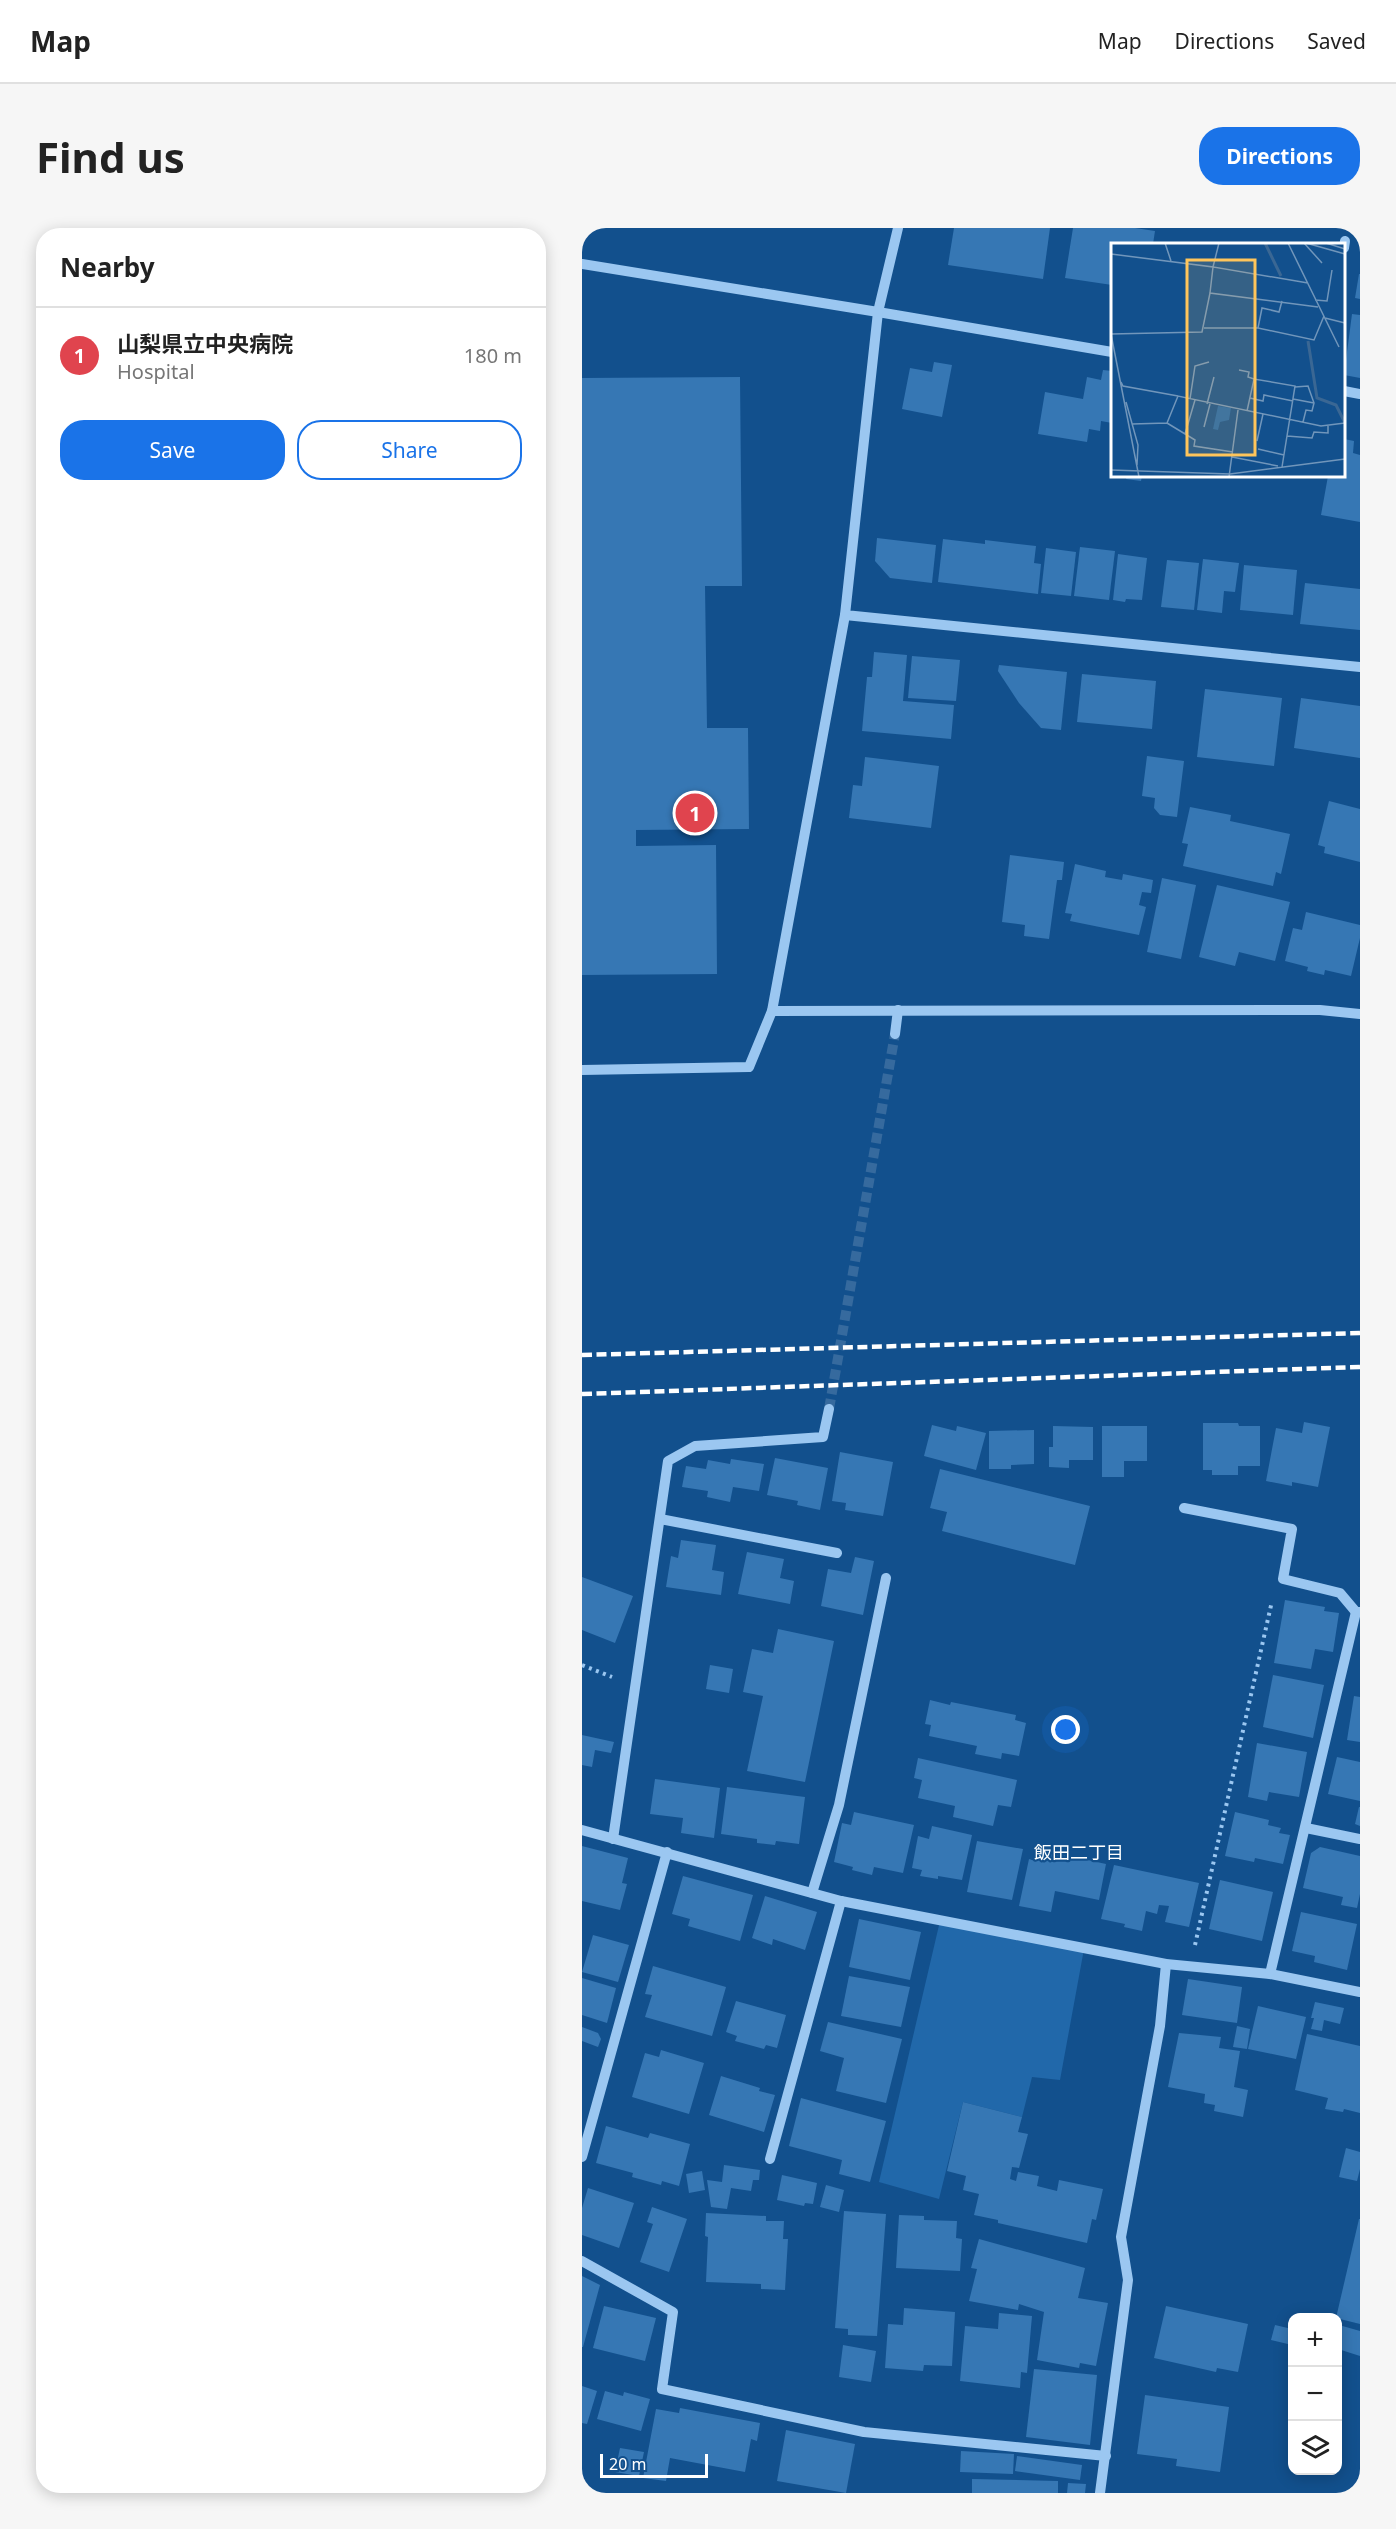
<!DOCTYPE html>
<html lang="en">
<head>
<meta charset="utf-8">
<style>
  :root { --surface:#fff; --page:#f6f6f6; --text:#222; --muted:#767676; --line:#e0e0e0; --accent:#1a73e8 }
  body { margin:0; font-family:"Noto Sans","Noto Sans JP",sans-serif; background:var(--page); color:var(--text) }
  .controls { position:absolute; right:18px; bottom:18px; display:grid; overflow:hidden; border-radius:12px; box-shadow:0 3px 15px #0003 }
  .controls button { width:54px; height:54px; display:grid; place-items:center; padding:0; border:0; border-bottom:2px solid var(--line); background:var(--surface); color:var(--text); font:30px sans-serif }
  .scale { position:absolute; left:18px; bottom:15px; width:108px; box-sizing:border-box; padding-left:6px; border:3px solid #fff; border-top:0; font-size:16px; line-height:21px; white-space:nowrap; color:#fff; -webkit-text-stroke:4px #12508d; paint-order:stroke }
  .you { position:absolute; left:484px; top:1502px; width:21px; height:21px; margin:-15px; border:4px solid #fff; border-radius:50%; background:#1a73e8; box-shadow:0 0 0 9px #1a73e833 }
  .badge { display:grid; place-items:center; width:39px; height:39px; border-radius:50%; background:var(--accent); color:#fff; font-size:20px; font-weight:700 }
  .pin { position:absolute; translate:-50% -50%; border:3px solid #fff; box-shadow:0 2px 6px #0006 }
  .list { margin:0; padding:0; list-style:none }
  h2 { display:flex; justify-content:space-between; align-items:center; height:78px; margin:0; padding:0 24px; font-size:26px }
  h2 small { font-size:20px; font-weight:400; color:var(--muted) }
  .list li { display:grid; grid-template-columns:39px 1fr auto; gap:18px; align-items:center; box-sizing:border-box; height:96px; padding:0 24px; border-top:2px solid var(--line) }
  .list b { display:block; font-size:22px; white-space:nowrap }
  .list p { margin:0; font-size:20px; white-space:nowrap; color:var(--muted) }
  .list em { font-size:20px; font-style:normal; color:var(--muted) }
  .actions { display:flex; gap:12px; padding:18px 24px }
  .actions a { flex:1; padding:14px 0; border:2px solid var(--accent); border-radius:24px; text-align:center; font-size:21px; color:var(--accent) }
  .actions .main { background:var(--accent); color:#fff }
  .icon { flex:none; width:33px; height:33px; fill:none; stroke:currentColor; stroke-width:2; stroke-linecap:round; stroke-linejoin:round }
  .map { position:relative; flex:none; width:778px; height:2265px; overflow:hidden; border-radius:24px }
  header { display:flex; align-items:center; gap:36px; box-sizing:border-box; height:84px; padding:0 30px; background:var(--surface); border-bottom:2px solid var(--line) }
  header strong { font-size:28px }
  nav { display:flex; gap:33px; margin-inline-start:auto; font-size:21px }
  .intro { display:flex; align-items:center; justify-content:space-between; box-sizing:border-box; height:144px; padding:0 36px }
  h1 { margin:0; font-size:42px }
  .button { padding:15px 27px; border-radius:24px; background:var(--accent); color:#fff; font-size:21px; font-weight:700 }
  main { display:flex; gap:36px; padding:0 36px }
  aside { flex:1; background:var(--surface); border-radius:24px; box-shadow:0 3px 15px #0003 }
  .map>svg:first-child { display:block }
  .green { fill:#2168aa }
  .building { fill:#3677b4 }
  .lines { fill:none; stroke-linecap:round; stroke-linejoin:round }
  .minor-tunnel { stroke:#366a9e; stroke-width:10; stroke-dasharray:10 5; stroke-linecap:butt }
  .path { stroke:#9bc7f1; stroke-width:4; stroke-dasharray:3 4.5; stroke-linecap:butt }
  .minor { stroke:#9bc7f1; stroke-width:10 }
  .rail { stroke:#fff; stroke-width:4.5; stroke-dasharray:10 4.5; stroke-linecap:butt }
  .labels { text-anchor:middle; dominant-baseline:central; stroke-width:4.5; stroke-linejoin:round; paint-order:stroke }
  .neighbourhood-label { font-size:18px; fill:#fff; stroke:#12508d }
  .inset-river { fill:none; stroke:#3a6794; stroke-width:3 }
  .inset-road { fill:none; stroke:#7196bb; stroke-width:1.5 }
  .view { fill:#ffc55b; fill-opacity:0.15; stroke:#ffc55b; stroke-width:3 }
  .inset-edge { fill:none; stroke:#fff; stroke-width:3 }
</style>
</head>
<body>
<header>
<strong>Map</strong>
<nav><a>Map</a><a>Directions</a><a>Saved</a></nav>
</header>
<div class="intro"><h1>Find us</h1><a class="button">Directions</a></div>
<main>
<aside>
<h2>Nearby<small></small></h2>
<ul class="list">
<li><span class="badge" style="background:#e0444e">1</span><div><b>山梨県立中央病院</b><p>Hospital</p></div><em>180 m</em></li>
</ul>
<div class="actions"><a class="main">Save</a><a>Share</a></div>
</aside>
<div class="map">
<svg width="778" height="2265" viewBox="0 0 778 2265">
  <rect width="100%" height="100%" fill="#12508d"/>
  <polygon class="green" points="358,1693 502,1721 478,1852 450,1849 440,1889 381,1874 357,1971 297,1954"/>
  <g class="building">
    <polygon points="372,0 468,0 461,51 366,37"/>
    <polygon points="491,0 553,0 573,3 571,16 530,16 530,57 483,50"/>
    <polygon points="777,46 778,46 778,71 773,70"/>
    <polygon points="770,86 778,87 778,150 762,147"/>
    <polygon points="352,134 370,137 360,189 320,181 328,140 350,144"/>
    <polygon points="521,142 530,143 530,195 519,193 518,203 507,201 505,214 456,206 463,164 501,171 505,149 519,152"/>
    <polygon points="158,149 160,358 123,358 125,500 166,500 167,601 54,602 54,618 134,617 135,746 0,747 0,150"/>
    <polygon points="762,211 772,213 771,225 778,227 778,294 739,287 746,248 762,248"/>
    <polygon points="545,248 560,248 559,253 544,251"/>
    <polygon points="295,310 354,317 350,355 308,350 293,333"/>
    <polygon points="361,311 403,316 403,312 454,318 452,335 459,336 456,366 356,354"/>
    <polygon points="498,319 533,323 527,372 492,368"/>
    <polygon points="464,320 494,324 489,368 459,365"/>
    <polygon points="536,326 565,330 560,372 544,371 543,374 531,372"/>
    <polygon points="621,331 657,335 653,364 642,363 640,385 615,382"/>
    <polygon points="585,332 617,335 612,382 579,379"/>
    <polygon points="662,337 715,342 711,387 658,382"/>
    <polygon points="723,355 778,361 778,402 718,396"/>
    <polygon points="292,424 325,427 321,473 372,477 369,511 280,503 285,449 290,449"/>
    <polygon points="330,428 378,432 374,473 326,470"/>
    <polygon points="417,437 485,444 479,502 459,500 437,475 416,443"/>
    <polygon points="500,446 574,453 570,501 495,494"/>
    <polygon points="623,461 700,470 692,538 615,529"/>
    <polygon points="719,470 778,478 778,530 712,520"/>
    <polygon points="565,528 602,533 595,589 578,587 572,580 573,570 560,568"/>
    <polygon points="283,529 357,538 349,600 267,590 271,557 280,558"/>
    <polygon points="747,573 778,581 778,634 742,625 743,619 736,617"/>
    <polygon points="608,579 649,587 648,593 708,606 699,646 694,644 691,658 601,638 606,616 600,615"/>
    <polygon points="428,627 482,634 480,652 475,652 467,711 442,708 443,697 420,694"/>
    <polygon points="493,636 524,643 523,649 540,652 541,646 571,652 569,665 560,664 557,677 564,679 557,707 488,693 490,686 483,685"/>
    <polygon points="580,650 614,657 599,731 565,724"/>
    <polygon points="635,657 708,674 693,733 657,724 653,738 617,729"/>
    <polygon points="724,684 778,697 778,710 769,748 743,742 742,747 725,743 726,739 703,733 711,700 720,702"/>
    <polygon points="722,1194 748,1199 736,1259 710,1254 710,1258 684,1253 694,1200 720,1205"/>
    <polygon points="621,1195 656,1195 657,1198 678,1198 678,1238 656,1238 656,1247 630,1247 630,1242 621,1242"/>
    <polygon points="350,1197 374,1203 375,1198 404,1205 394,1242 342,1228"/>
    <polygon points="471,1198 511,1199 511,1232 487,1232 487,1240 467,1239 467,1219 471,1219"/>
    <polygon points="520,1198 565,1198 565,1233 542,1233 542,1249 520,1249"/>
    <polygon points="452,1202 452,1236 429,1237 429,1241 407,1241 407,1203"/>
    <polygon points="258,1224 311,1234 301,1288 263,1282 264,1275 250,1273"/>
    <polygon points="193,1230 246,1240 238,1282 215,1277 216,1273 185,1267"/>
    <polygon points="149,1231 182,1236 177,1263 151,1259 148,1274 125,1269 126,1263 100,1259 104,1238 124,1241 126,1232 148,1236"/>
    <polygon points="358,1241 508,1278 493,1337 360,1303 365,1284 348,1280"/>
    <polygon points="99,1312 134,1317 130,1342 142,1344 139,1367 84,1359 89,1328 96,1330"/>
    <polygon points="165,1324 202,1331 198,1350 212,1353 208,1376 156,1366"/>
    <polygon points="273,1329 292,1333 281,1387 239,1378 246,1341 269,1345"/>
    <polygon points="0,1349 51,1368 33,1415 0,1402"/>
    <polygon points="703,1372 743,1379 742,1383 757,1385 751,1424 733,1421 729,1441 692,1435"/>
    <polygon points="196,1401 252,1413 223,1554 165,1543 181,1468 161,1464 170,1421 191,1425"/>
    <polygon points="128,1437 151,1441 147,1465 124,1461"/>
    <polygon points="691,1447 742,1457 731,1510 681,1499"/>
    <polygon points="772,1468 778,1469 778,1514 765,1512"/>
    <polygon points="348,1472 368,1477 369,1474 434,1487 433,1492 444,1495 437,1528 420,1525 419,1531 393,1526 395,1518 347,1508 349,1497 343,1496"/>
    <polygon points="0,1507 32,1514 29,1525 13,1522 10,1539 0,1537"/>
    <polygon points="675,1515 725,1524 717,1569 687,1564 685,1573 666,1569"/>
    <polygon points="755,1529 778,1534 778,1573 746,1566"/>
    <polygon points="336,1530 435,1552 429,1579 416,1577 411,1598 371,1589 373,1578 336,1570 340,1552 332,1550"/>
    <polygon points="73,1551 138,1560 132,1610 99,1605 101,1590 68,1586"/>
    <polygon points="145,1559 223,1569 217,1616 194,1613 193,1617 175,1615 175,1611 139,1606"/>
    <polygon points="777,1579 778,1579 778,1598 773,1596"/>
    <polygon points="272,1584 332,1597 321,1645 292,1639 290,1647 270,1642 271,1639 252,1634 260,1595 269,1597"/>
    <polygon points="653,1584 687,1592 686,1597 699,1600 697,1605 708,1607 701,1636 673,1630 672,1634 643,1628"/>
    <polygon points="350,1598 390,1607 380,1652 356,1648 356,1651 338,1648 340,1642 330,1640 336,1608 347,1611"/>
    <polygon points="395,1613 441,1621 430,1672 385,1664"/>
    <polygon points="0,1618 46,1630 40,1655 45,1656 38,1682 0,1673"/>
    <polygon points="738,1619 778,1628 778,1666 775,1680 759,1677 761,1669 721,1660 729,1625"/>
    <polygon points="455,1621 524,1636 517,1672 473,1663 469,1684 437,1678 447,1631 453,1633"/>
    <polygon points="532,1637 617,1655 607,1699 583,1694 587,1678 577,1677 575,1686 564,1683 560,1703 542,1699 543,1696 519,1691"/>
    <polygon points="101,1648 171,1667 158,1713 106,1698 108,1691 90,1686"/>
    <polygon points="638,1652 691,1664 680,1713 627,1701"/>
    <polygon points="183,1668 235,1684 223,1722 191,1711 190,1717 170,1710"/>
    <polygon points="719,1684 775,1696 765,1742 732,1734 733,1728 710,1723"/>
    <polygon points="277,1691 339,1704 328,1752 267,1739"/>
    <polygon points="11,1707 47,1717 36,1754 0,1744"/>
    <polygon points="71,1738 144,1759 130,1808 63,1789 70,1767 63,1766"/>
    <polygon points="267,1748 328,1759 319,1799 259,1788"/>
    <polygon points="0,1750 34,1760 25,1795 0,1787"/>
    <polygon points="606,1751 660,1759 655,1795 600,1787"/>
    <polygon points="154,1773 204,1787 195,1820 184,1817 182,1821 153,1813 155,1808 144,1804"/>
    <polygon points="733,1774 762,1780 758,1796 742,1792 740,1803 729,1801 732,1790 729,1790"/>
    <polygon points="676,1778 724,1789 714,1831 666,1821"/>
    <polygon points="246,1794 320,1811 304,1875 254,1863 262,1830 238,1823"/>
    <polygon points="655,1798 668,1801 665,1821 651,1819"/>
    <polygon points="0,1799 16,1805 19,1811 16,1819 0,1813"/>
    <polygon points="597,1805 639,1809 637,1820 658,1823 652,1859 666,1862 661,1889 632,1883 633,1877 622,1875 623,1866 586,1859"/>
    <polygon points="725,1806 778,1818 778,1885 762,1881 761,1884 743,1881 746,1870 713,1862"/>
    <polygon points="79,1822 122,1835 107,1886 50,1869 63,1825 77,1829"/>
    <polygon points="139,1848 178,1860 177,1863 193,1867 182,1904 127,1887"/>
    <polygon points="219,1870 304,1893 288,1954 257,1946 260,1932 207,1918"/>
    <polygon points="381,1874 440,1889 436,1904 446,1906 437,1940 430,1939 428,1951 434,1953 436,1944 457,1948 455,1958 475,1963 477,1952 521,1961 514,1992 510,1991 505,2015 416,1995 416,1992 392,1987 397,1966 381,1962 384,1948 365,1943"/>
    <polygon points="24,1898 66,1910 68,1905 108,1916 97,1958 80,1953 79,1957 50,1949 51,1945 14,1935"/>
    <polygon points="764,1920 778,1924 778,1941 775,1953 757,1949"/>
    <polygon points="142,1937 178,1942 177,1952 171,1952 169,1963 149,1960 145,1981 129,1979 125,1952 140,1954"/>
    <polygon points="120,1943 123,1962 107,1965 104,1946"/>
    <polygon points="200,1947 235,1955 231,1976 223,1975 222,1978 195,1972"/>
    <polygon points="244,1957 262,1962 257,1984 238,1979"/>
    <polygon points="6,1960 52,1975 37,2020 0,2007 0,1980"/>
    <polygon points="70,1979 105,1991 87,2044 58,2034 71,1996 65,1994"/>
    <polygon points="262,1983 304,1986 295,2108 266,2107 266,2101 253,2100"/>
    <polygon points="124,1985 184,1988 184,1993 202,1993 201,2011 206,2011 203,2062 179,2061 179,2056 124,2054 126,2009 123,2008"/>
    <polygon points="317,1987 342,1988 342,1992 375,1993 374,2010 380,2011 378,2043 314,2040"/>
    <polygon points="777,1991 778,1991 778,2096 754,2090"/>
    <polygon points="397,2011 503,2040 496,2070 526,2075 514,2138 498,2135 497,2140 455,2132 462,2084 437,2076 436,2082 387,2073 395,2041 389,2040"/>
    <polygon points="0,2048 18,2057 1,2119 0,2119"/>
    <polygon points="22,2078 74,2090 63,2133 11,2120"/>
    <polygon points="584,2078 666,2096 656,2144 635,2140 634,2144 572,2130"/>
    <polygon points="322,2080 373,2084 370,2138 342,2137 341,2143 303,2140 306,2096 321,2097"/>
    <polygon points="417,2085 450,2088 445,2145 439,2144 438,2160 378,2153 383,2098 416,2101"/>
    <polygon points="693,2097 710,2101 710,2117 689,2112"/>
    <polygon points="757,2097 778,2103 778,2128 756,2121"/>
    <polygon points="261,2117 294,2123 289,2154 257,2149"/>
    <polygon points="452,2141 515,2147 508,2217 444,2209"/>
    <polygon points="0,2158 15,2163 5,2196 0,2195"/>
    <polygon points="23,2163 41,2168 42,2164 68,2171 59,2203 15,2191"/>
    <polygon points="563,2167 647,2179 638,2244 594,2238 595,2231 555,2226"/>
    <polygon points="98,2180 178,2195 175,2213 169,2211 163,2244 88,2230 84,2253 61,2250 74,2181 97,2185"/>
    <polygon points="204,2202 273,2216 264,2265 195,2253"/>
    <polygon points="38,2220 62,2224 57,2248 33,2244"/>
    <polygon points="379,2223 432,2226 431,2246 378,2244"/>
    <polygon points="435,2228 500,2237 498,2252 433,2243"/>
    <polygon points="390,2251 476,2253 476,2265 390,2265"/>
    <polygon points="486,2255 504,2256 503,2265 485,2265"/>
  </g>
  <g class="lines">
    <polyline class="minor-tunnel" points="247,1181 313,806"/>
    <g class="path">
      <polyline points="0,1437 30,1449"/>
      <polyline points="613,1717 690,1373"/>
    </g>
    <g class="minor">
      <polyline points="316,0 296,84 530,124"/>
      <polyline points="762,20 763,13"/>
      <polyline points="0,36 296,84 263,387 778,439"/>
      <polyline points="762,163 778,166"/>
      <polyline points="190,783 738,782 778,786"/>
      <polyline points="313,806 316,782"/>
      <polyline points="0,842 167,839 190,783 263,387"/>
      <polyline points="602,1280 710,1301 701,1351 758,1365 774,1384"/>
      <polyline points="78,1291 255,1325"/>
      <polyline points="724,1600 778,1611"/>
      <polyline points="0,1602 259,1673 584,1736 688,1746 778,1764"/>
      <polyline points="31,1611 86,1233 113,1218 241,1209 247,1181"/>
      <polyline points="230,1665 257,1577 304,1350"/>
      <polyline points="688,1746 774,1384 778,1384"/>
      <polyline points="0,1929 85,1624"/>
      <polyline points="188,1931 259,1673"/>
      <polyline points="0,2033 91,2084 80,2161 282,2204 524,2228"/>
      <polyline points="518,2265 546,2052 539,2009 578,1798 584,1736"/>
    </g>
    <g class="rail">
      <polyline points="0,1127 778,1105"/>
      <polyline points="0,1166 778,1139"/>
    </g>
  </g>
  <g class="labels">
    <g class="neighbourhood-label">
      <text x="497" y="1624">飯田二丁目</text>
    </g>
  </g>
  <g transform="translate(529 15)">
    <rect width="234" height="234" fill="#12508d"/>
    <path d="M107,163L120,165L118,177L109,179L107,187L102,186Z" fill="#2168aa"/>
    <path class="inset-river" d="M154,0L170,33M197,98L206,155L225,162L234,180"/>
    <path class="inset-road" d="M54,0L60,18M108,0L102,24L197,40M177,0L228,104M193,0L211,20M195,0L234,11M215,0L234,6M0,11L102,24L99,50L207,64M204,57L216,58L221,27M214,75L234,80M93,85H147L203,97L213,73M147,85L151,65L168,69L171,58M0,91L28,234M0,91L91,89L99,50M128,127L138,129L137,134L143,136M10,139L12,143L67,153M184,144L197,143L203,160L201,168L195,167L192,179M139,155L152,158L153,152L182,158M79,156L84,123L98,119M182,156L203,160M15,159L27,202L26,222M96,161L103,134M136,168L143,136L184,143L171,224M56,180L84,197L83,203L122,209M21,181L56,180L67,153L210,183L234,180M93,184L99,161M74,191L84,157M176,193L201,195L203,189L217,190V182M146,198L152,171M147,206L173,212M121,214L167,223M0,227L119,231L234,216M118,234L127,167"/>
    <path class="view" d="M76,17H144V212H76Z"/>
    <rect width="234" height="234" class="inset-edge"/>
  </g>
</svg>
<div class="controls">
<button>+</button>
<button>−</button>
<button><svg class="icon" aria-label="layers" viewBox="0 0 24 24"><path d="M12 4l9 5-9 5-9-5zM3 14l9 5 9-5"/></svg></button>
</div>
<div class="scale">20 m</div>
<div class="you"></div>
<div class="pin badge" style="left:113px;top:585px;background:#e0444e">1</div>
</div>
</main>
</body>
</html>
